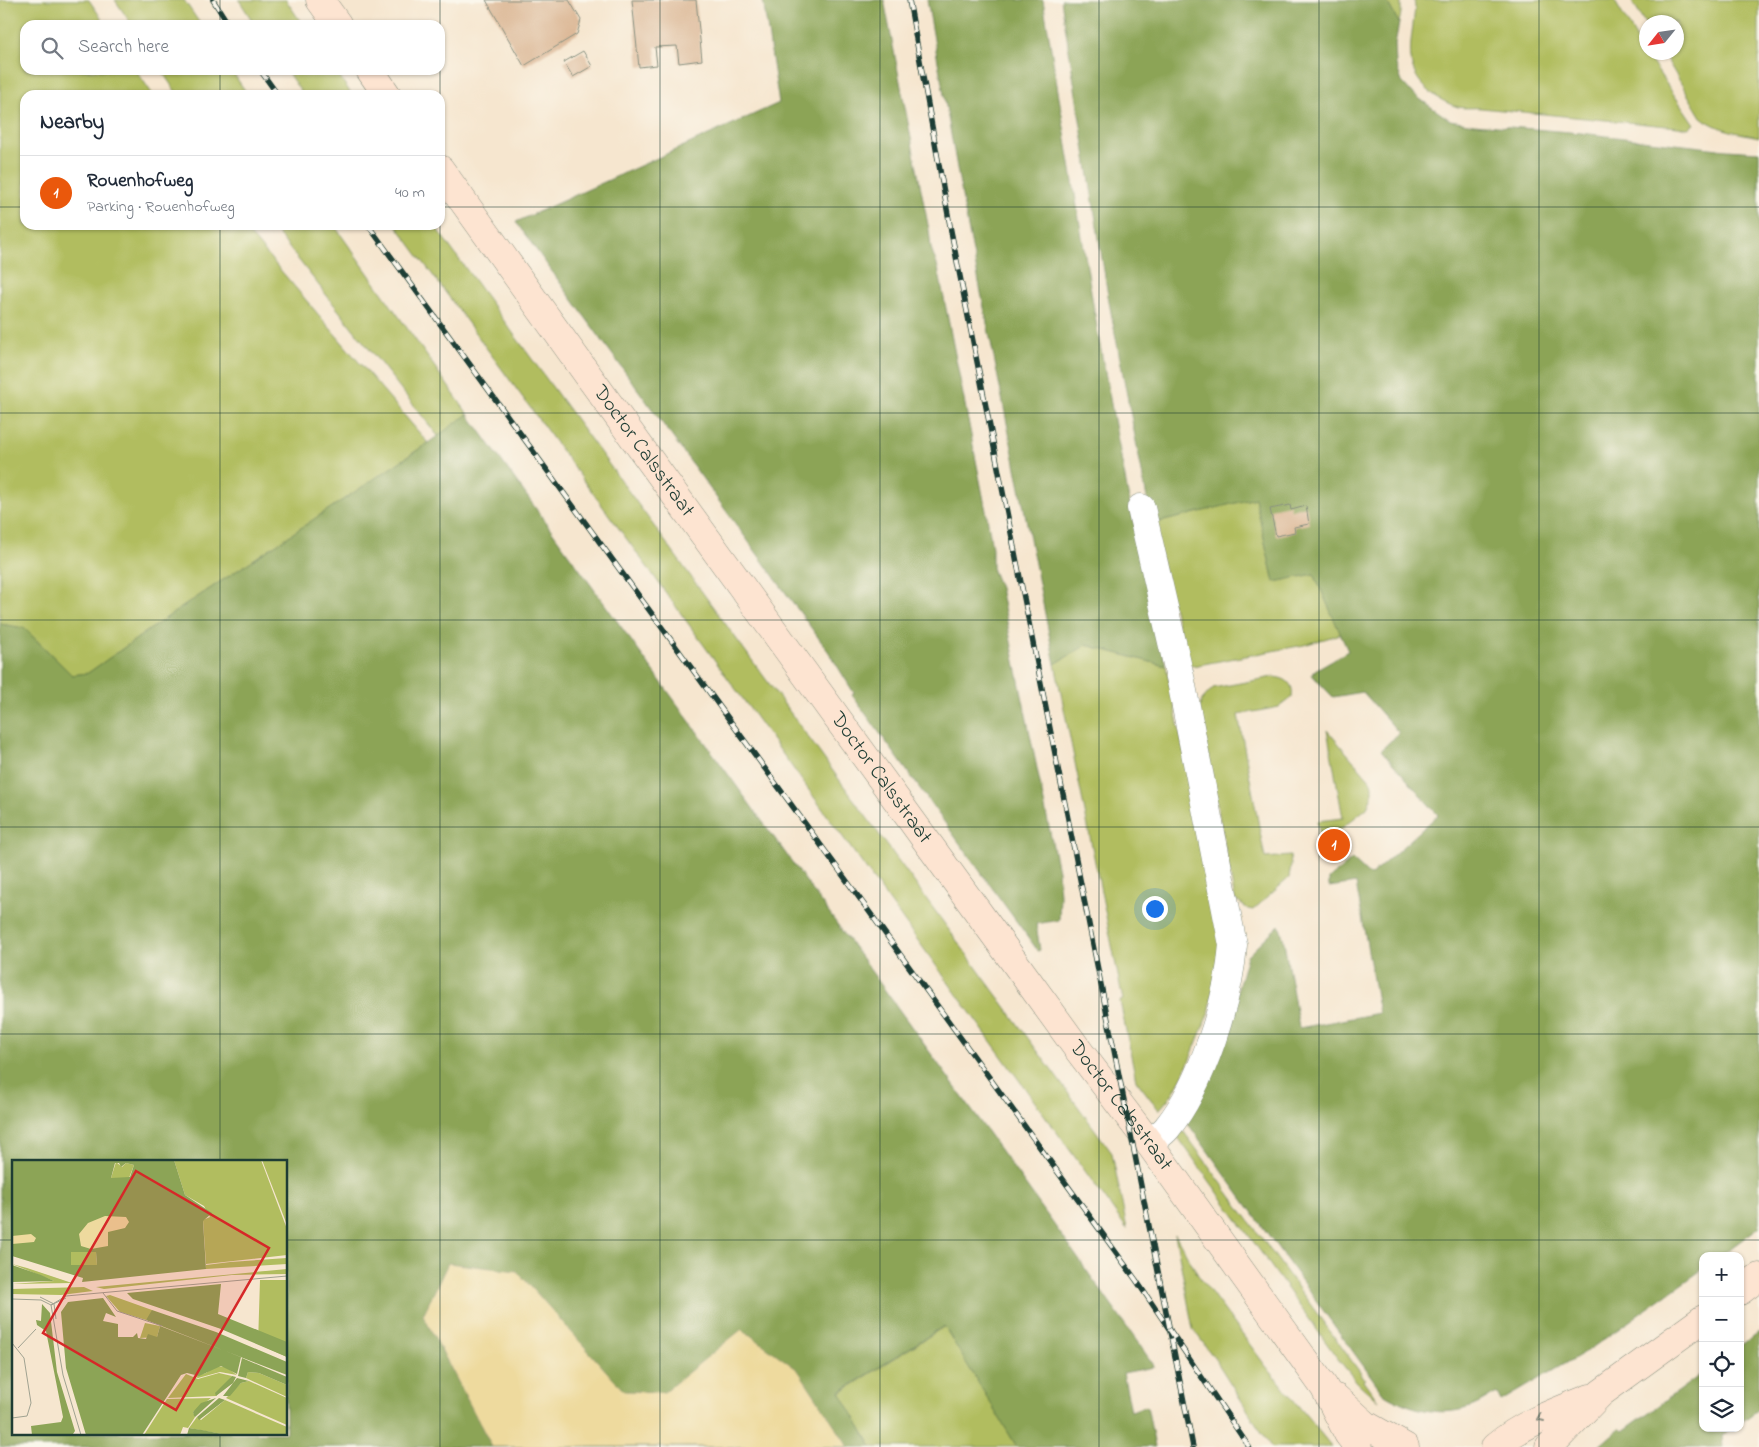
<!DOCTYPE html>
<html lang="en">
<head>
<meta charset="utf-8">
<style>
  :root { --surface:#fff; --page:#f6f6f7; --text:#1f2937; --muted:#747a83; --line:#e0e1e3; --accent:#ea580c }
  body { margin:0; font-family:"Indie Flower",sans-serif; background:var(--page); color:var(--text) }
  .controls { position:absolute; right:15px; bottom:15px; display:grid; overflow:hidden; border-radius:10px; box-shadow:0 1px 4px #0004 }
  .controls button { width:45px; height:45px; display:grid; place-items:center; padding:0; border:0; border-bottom:1px solid var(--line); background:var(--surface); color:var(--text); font:25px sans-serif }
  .compass { position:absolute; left:1639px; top:15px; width:45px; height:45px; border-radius:50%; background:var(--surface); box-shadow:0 1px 4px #0004; rotate:240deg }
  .you { position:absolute; left:1154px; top:908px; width:18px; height:18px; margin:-12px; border:4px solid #fff; border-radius:50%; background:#1a73e8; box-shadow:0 0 0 8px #1a73e833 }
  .badge { display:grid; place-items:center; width:32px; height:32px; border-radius:50%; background:var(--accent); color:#fff; font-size:16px; font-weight:700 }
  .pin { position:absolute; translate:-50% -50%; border:2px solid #fff; box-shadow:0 1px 5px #0006 }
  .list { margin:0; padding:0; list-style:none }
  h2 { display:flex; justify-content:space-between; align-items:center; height:65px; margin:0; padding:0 20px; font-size:21px }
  h2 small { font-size:16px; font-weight:400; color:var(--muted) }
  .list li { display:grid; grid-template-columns:32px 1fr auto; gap:15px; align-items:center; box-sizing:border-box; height:75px; padding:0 20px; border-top:1px solid var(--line) }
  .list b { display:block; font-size:19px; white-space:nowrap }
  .list p { margin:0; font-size:16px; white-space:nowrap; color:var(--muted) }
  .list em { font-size:16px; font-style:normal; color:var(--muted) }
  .icon { flex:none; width:28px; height:28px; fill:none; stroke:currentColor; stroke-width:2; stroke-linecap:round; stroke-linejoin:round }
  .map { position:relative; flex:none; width:1759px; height:1447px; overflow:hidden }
  .search { position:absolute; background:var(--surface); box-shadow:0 1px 4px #0004; left:20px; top:20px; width:425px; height:55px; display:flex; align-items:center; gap:12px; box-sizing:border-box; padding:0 18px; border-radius:15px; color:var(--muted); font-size:19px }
  .panel { position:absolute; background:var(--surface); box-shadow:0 1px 4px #0004; left:20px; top:90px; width:425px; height:140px; border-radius:15px }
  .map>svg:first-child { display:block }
  .green { fill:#b1bd5f; stroke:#687d4a }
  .forest { fill:#8ca456; stroke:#567045; fill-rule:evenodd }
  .sand { fill:#eeda9e; stroke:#868c69 }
  .building { fill:#ddba99 }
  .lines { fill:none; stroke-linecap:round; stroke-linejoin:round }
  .street-casing { stroke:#8a9282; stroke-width:29 }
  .secondary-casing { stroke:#8a9282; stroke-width:29 }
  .street { stroke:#fff; stroke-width:28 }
  .secondary { stroke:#fde4d1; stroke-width:28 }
  .rail-casing { stroke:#1f3d34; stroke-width:5.5 }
  .rail { stroke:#fbf7ec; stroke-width:4; stroke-dasharray:11; stroke-linecap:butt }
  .oneway { stroke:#8e9082 }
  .grid { fill:none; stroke:#1f3d34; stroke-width:1; stroke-opacity:0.55 }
  .labels { text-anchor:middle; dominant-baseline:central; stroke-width:5; stroke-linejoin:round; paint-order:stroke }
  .street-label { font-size:21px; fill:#1f3d34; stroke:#fbf7ec }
  .inset-road { fill:none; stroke:#a0a291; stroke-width:1 }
  .view { fill:#d62828; fill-opacity:0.15; stroke:#d62828; stroke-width:2.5 }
  .inset-edge { fill:none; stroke:#1f3d34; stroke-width:2.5 }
</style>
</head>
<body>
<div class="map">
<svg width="1759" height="1447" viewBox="0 0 1759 1447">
  <rect width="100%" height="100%" fill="#fbf7ec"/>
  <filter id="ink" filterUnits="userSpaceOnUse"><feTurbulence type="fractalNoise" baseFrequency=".02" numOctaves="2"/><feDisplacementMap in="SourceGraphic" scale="10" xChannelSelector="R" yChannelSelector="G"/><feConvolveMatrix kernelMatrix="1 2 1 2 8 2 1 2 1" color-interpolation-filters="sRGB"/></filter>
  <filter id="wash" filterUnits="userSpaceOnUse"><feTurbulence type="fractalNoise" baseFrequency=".0096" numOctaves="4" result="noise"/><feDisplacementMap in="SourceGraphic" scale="20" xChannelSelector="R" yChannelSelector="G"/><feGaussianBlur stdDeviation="1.12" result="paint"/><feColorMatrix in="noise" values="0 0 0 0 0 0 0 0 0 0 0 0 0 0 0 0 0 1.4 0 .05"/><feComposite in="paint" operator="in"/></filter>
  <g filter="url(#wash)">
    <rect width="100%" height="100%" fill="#f6e6cf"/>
    <g class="green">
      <polygon points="0,0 89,0 106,25 25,25 25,70 136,70 153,95 25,95 25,225 242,225 428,443 169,616 88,673 72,675 24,628 0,624"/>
      <polygon points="115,0 184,0 201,25 132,25"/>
      <polygon points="239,0 286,0 303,25 255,25"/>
      <polygon points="1386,0 1401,0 1401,13 1399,23"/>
      <path d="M1414,0H1614L1646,54L1694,124L1688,128L1481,108C1474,107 1465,109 1458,107C1438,101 1413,83 1411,60C1409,43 1414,24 1415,6Z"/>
      <path d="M1631,0H1759V137C1739,133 1717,130 1701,117L1663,53L1676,52V22H1646V25Z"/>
      <polygon points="161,70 231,70 248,95 178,95"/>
      <polygon points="286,70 335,70 352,95 303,95"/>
      <polygon points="271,225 334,225 468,414 438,436"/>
      <polygon points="396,225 434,225 1112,1153 1127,1229 645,564"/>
      <polygon points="1255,498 1274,582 1314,574 1341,634 1304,645 1193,666 1188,664 1152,524"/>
      <polygon points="1086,645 1166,666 1222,934 1210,1009 1186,1069 1172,1095 1159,1110 1136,1080 1120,1001 1123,1000 1055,664"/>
      <path d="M1273,677C1286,678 1294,683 1292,697L1279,707L1238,715L1265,858L1290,856L1291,864L1289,878L1253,910L1248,909L1235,900L1199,709L1202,700L1213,688Z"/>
      <polygon points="1327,730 1370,780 1372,785 1372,795 1367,808 1338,831 1320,834 1317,821 1343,818"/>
      <polygon points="1181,1128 1365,1379 1363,1380 1378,1401 1357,1382 1338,1359 1177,1136"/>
      <polygon points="1175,1234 1198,1275 1265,1365 1332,1447 1271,1447 1217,1362 1193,1329"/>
      <polygon points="945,1326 1017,1447 872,1447 840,1393"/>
    </g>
    <g class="forest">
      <polygon points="763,0 884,0 929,230 931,248 938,268 987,516 992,548 992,568 1000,588 1058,871 1060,895 1059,920 1036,924 1040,950 1038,951 852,695 854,693 828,651 516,222 779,103"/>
      <polygon points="927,0 1043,0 1099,340 1131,510 1166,666 1086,645 1055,664 964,207"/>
      <path d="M1061,0H1386L1399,23L1395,44L1396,65L1402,82L1412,93L1424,102L1450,120L1474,124L1581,133L1727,150L1759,152V1227L1720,1256H1703V1269L1593,1347L1501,1401L1497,1393C1489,1397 1481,1403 1473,1406C1442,1418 1410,1410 1383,1393L1186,1121L1229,1020L1247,956L1279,925L1283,937L1299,1028L1379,1013L1356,883L1329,887V879L1352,859L1370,876L1438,815L1381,750L1399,733L1363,692L1333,697L1312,675L1315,670L1348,651L1314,574L1274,582L1255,498L1152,524L1109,302Z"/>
      <path d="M468,414C695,732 928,1045 1153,1364L1154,1367L1123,1373L1131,1411L1147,1406L1155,1447H1017L944,1326L840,1392L872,1447H0V624L24,628L72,675L88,673L169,616L428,443ZM14,1161H286V1433H14Z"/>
      <polygon points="1759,1332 1759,1409 1740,1423 1740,1346"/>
      <polygon points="1703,1373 1703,1428 1733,1428 1722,1436 1723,1447 1598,1447 1620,1428 1623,1431"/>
    </g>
    <polygon class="sand" points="448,1263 517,1271 624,1391 664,1392 742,1329 798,1370 849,1447 492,1447 423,1315"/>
    <g id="blocks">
      <g class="building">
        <polygon points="486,0 569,0 581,20 577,34 524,66"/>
        <polygon points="632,0 696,0 702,60 679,63 677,46 655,47 657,65 639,67"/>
        <polygon points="583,51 592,66 573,77 564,62"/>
        <polygon points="1290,505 1291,510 1306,506 1309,524 1294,527 1295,532 1276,536 1270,509"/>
      </g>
    </g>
  </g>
  <g filter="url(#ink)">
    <use href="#blocks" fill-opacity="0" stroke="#8a9282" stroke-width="1"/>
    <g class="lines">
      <defs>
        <path id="street" d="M1141,508L1181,681L1233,945C1229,999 1202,1085 1167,1128C1162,1134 1155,1138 1149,1143"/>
        <g id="secondary">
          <polyline points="320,0 338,25"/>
          <polyline points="370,70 387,95"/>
          <path id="s1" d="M440,169L585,371L1079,1051L1149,1143L1324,1387L1348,1434L1358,1447"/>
          <polyline points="1740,1291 1759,1277"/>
          <polyline points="1336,1398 1366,1425 1405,1447"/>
          <path d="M1495,1447C1523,1423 1557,1411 1590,1398"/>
          <polyline points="1549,1447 1601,1393 1703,1319"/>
        </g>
      </defs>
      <use href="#street" class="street-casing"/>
      <use href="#secondary" class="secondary-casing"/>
      <use href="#street" class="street"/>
      <use href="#secondary" class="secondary"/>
      <defs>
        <g id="rail">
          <polyline points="213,0 229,25"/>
          <polyline points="909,0 951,231 1193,1447"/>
          <polyline points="260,70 278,95"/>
          <polyline points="368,225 839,870 1136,1280 1249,1447"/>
        </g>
      </defs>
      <use href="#rail" class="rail-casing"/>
      <use href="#rail" class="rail"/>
    </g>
    <defs><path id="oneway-chevron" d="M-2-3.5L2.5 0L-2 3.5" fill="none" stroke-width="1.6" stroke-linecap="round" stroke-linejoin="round" transform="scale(1.25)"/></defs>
    <use class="oneway" href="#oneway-chevron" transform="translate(1540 1418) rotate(157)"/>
  </g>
  <path class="grid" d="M220,0V25M440,0V25M660,0V1447M880,0V1447M1099,0V1447M1319,0V1447M1539,0V1447M220,70V95M440,70V95M0,207H25M440,207H1759M220,225V1161M440,225V1447M0,413H1759M0,620H1759M0,827H1759M0,1034H1759M0,1240H14M286,1240H1759M220,1433V1447"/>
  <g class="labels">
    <g class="street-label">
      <text stroke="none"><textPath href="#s1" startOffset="348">Doctor Calsstraat</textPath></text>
      <text stroke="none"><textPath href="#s1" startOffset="752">Doctor Calsstraat</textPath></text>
      <text stroke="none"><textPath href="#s1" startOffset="1158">Doctor Calsstraat</textPath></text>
    </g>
  </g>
  <g transform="translate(12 1160)">
    <rect width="275" height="275" fill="#f6e6cf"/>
    <path d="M162,0H249L275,69V95L194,104L191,60L198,57L192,46L173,35ZM250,0H275V65L267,44ZM104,2L110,7L114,3L122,5L117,18H99ZM59,92H84L85,105H59ZM275,98V104L194,109V105L218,102ZM0,104L15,108L60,123L0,124L42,121ZM275,109V114L220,115L92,129L84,127ZM248,120H275V197L246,184ZM72,127L81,131L49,135L0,134V129ZM98,135L140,150V154L134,160L108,152L94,136ZM133,163L148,166L145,177L128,178ZM203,206L214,207L225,215L208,212L186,218L181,216L194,213ZM236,212L247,213L275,225V237L234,218ZM207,213L220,216L204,236L156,238L174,214L186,219ZM237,221L275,238V265L214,238L229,223ZM199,238L181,252L183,257L176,268L171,267L168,275H132L155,239ZM213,240L275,267V275H215L177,268L185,257L189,260Z" fill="#b1bd5f"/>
    <path d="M0,0H162L173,35L200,53L191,61L194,109L70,122L71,118L0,96ZM103,3H107L109,7L114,3L122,5L118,17L99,18ZM59,92H84L85,105H59ZM0,105L29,115L42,121L0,122ZM209,124L206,154L275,182V197L209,169L121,139L115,133ZM91,138L104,157L94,153L91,161L106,164V177H121L125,173L126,178L134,179L136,174L145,177L148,166L229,197L225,214L209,206L187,216L175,213L169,215L130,275H74L54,208L49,152L56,142ZM30,144L38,153L45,212L63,271L61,274L20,275L19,266L49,262L51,257L34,171L25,165L24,160L29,161ZM140,150L204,172L275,202V215L134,160ZM230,198L275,217V225L247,213L236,212L234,218L226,216ZM220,216L224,217L221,223L204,236L203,233ZM225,218L237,221L229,223L218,236H211ZM204,238L183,257L182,256L181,252L189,243ZM207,238L213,240L187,260L185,257ZM177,268L190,270L215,275H175Z" fill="#8ca456" fill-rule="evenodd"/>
    <path d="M93,56L114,57L117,62L113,68L96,72V86L79,89L69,86L67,74L76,63ZM19,74L24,78L22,82L0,84V76Z" fill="#eeda9e"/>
    <path class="inset-road" d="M91,133L105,151L150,166M28,137L42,144L44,159M0,139L29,140L39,145L54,138M39,145L54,136L275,116M39,145L51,215L69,275M0,183L12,198L19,243L15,256L0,258M6,188L24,169"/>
    <path class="view" d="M124,11L257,88L164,250L31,173Z"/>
    <rect width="275" height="275" class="inset-edge"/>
  </g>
</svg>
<div class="controls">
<button>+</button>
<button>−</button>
<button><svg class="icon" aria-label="locate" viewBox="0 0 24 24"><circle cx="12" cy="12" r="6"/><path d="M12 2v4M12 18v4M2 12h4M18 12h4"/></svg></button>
<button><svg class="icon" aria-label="layers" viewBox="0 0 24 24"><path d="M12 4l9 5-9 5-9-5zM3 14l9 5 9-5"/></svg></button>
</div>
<svg class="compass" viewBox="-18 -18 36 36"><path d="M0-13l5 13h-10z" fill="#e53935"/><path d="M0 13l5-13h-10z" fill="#747a83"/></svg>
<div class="you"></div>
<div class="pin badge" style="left:1334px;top:845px">1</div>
<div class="search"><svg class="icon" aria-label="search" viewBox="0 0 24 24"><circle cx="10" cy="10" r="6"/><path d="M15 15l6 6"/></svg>Search here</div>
<section class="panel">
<h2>Nearby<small></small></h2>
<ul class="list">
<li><span class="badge">1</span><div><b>Rouenhofweg</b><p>Parking · Rouenhofweg</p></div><em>40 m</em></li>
</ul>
</section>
</div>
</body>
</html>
